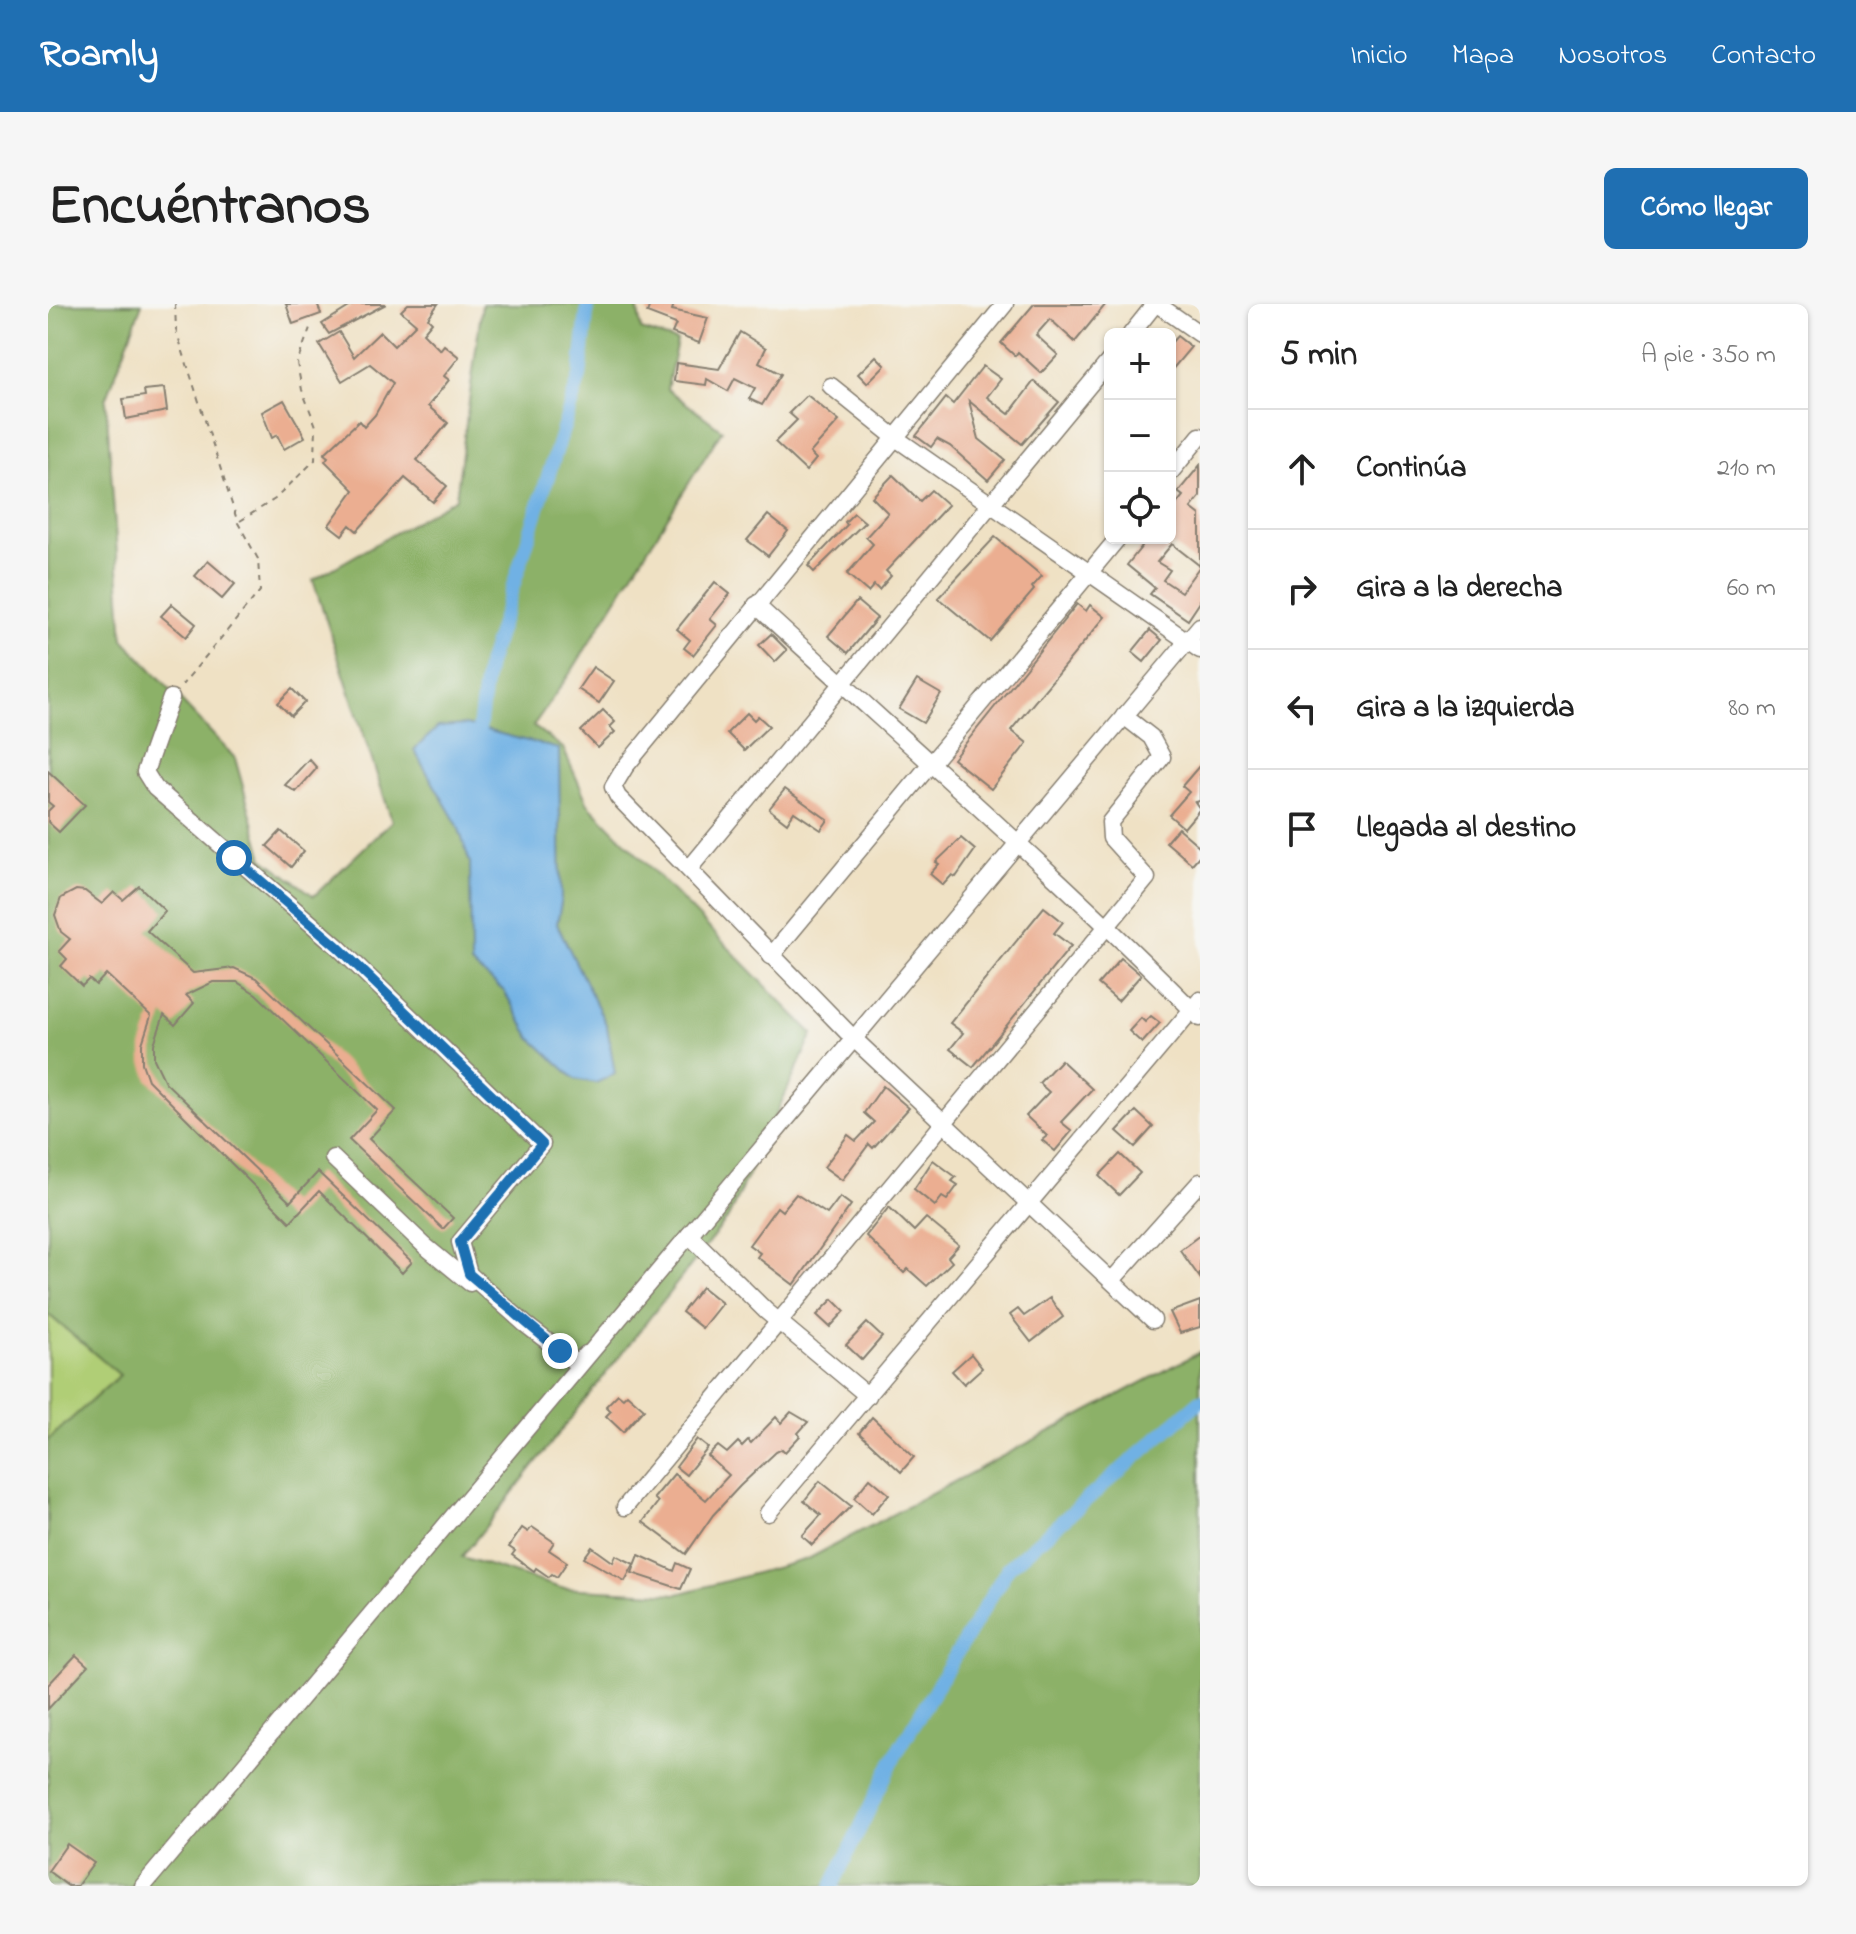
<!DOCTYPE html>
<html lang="es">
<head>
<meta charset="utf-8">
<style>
  :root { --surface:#fff; --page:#f6f6f6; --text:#222; --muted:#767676; --line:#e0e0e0; --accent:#1f6fb2 }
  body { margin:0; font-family:"Indie Flower",sans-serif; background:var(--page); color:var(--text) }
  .controls { position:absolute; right:24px; top:24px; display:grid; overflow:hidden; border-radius:12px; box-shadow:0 2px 6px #0004 }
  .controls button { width:72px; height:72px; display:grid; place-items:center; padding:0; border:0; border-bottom:2px solid var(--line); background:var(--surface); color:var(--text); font:40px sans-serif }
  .stop { position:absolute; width:24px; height:24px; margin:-18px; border:6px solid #1f6fb2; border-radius:50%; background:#fff }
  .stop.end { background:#1f6fb2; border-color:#fff; box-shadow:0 2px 8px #0008 }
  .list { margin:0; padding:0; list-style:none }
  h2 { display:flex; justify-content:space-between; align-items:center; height:104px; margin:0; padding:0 32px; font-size:34px }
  h2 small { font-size:26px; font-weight:400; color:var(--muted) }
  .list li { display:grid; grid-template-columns:52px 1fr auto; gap:24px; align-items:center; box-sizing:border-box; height:120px; padding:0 32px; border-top:2px solid var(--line) }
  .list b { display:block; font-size:30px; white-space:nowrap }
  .list em { font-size:26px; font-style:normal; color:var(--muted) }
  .icon { flex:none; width:44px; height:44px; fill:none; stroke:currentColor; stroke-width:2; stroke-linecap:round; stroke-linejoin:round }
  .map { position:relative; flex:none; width:1152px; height:1582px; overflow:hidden; border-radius:12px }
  header { display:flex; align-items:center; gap:48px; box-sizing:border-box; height:112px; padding:0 40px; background:var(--accent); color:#fff }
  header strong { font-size:38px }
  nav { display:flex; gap:44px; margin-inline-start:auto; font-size:28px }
  .intro { display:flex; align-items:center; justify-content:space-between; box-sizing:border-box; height:192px; padding:0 48px }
  h1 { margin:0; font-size:56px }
  .button { padding:20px 36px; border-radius:12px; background:var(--accent); color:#fff; font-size:28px; font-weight:700 }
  main { display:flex; gap:48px; padding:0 48px }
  aside { flex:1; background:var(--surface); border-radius:12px; box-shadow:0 2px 6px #0004 }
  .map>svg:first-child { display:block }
  .green { fill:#b0ce76; stroke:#667549; stroke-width:2 }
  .forest { fill:#8cb167; stroke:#546642; stroke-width:2 }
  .water { fill:#6fb1e4; stroke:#466680; stroke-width:2 }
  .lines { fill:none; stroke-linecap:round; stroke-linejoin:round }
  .canal { stroke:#6fb1e4; stroke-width:14 }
  .building { fill:#ebae91; fill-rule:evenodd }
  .minor-casing { stroke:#867e70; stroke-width:19 }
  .path { stroke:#867e70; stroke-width:2; stroke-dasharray:6 6; stroke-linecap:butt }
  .minor { stroke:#fff; stroke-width:16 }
  .route { stroke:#1f6fb2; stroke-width:10 }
</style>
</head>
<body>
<header>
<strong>Roamly</strong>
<nav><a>Inicio</a><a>Mapa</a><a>Nosotros</a><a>Contacto</a></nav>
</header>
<div class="intro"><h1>Encuéntranos</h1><a class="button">Cómo llegar</a></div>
<main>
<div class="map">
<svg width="1152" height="1582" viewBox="0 0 1152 1582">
  <rect width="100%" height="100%" fill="#f6f6f2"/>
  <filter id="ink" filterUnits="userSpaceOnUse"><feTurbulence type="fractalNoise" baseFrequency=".0125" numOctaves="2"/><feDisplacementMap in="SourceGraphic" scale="16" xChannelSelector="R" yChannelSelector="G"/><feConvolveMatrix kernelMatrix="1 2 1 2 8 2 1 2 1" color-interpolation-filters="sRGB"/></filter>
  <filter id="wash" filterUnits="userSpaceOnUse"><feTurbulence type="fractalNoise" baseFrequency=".006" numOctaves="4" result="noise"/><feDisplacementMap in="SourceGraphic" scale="32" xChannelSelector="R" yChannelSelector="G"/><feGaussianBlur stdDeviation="1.8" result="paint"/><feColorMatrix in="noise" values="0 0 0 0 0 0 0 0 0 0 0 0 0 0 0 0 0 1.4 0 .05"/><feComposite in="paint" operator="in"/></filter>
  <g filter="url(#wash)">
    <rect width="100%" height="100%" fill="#efe1c4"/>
    <polygon class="green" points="0,1010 72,1071 0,1136"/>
    <polygon class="forest" points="0,0 94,0 58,96 75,335 187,454 215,554 266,592 344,517 265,276 408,194 434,0 589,0 593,26 629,37 619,85 674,126 525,365 485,422 515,444 540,500 765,730 680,914 414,1253 513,1284 630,1290 760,1255 1152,1048 1152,1582 0,1582 0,1136 72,1071 0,1010"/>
    <polygon class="water" points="418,421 511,445 513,599 509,620 559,722 567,770 548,779 527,775 483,734 456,687 423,660 422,559 410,522 366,446 390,423"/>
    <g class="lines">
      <g class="canal">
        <polyline points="431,425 439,364 532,72 540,0"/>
        <polyline points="784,1582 848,1450 960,1264 1152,1097"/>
      </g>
    </g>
    <g id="blocks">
      <g class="building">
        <polygon points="238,0 269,0 273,10 245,20"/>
        <polygon points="306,0 338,0 281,30 274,20"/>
        <polygon points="360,0 390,0 380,14 384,18 375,29 392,46 396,41 411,53 396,72 401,76 380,102 400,119 369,156 399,182 385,198 357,174 309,227 302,221 294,231 281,221 306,186 277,157 280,153 276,150 311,117 316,123 327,111 345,79 322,60 294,77 271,40 291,28 306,53 332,28 346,42 368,20 353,7"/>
        <polygon points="602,0 626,0 624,6 660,14 651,39 624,29 628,20 599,9"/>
        <polygon points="986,0 1058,0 1027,38 1002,15 988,31 1010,51 993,69 970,48 967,52 953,39"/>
        <polygon points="692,28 718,44 711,58 733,70 714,101 701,95 707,84 687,74 680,87 659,75 658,81 626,77 628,59 671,65"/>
        <polygon points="1129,32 1143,43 1122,68 1122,40"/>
        <polygon points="828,52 837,61 819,79 810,70"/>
        <polygon points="935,62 953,75 939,93 961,110 986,77 1011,98 974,140 921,97 931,135 957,156 940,176 902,142 889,135 883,143 868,132 898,94 905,100"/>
        <polygon points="116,84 119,107 78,115 75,95 97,92 96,86"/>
        <polygon points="759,91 791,117 762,149 768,155 758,167 727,138 749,116 741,109"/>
        <polygon points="236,96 257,133 236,145 229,131 224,134 214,108"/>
        <path d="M1152,161V193L1143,204L1152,211V298L1140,316L1102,290L1107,284L1079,261L1094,242L1085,234H1122V208L1135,192L1130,188ZM1124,240L1152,262L1133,288L1115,276L1122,266L1109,258Z"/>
        <polygon points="845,171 872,197 883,186 900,201 838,267 843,272 831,286 826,281 820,288 799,270 825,240 818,233 840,209 824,193"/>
        <polygon points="806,209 817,218 766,268 760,262 799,221 797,218"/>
        <polygon points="720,211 740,227 720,252 699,236"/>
        <polygon points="947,233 994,272 984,283 986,286 942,337 890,294"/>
        <polygon points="160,257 187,280 174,295 147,272"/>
        <polygon points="667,278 682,290 662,315 669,321 645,351 636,344 642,336 629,325"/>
        <polygon points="809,297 829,314 800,349 780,332"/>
        <polygon points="124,300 148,320 138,333 113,312"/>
        <polygon points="1029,300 1038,307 1042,301 1057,313 963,426 979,439 943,485 905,455"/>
        <polygon points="1102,326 1114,336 1096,358 1084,348"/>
        <polygon points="723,330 739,346 727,358 711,341"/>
        <polygon points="545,363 566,377 551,399 530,385"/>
        <polygon points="869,376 893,390 875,419 851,405"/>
        <polygon points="244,385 257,398 243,412 230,399"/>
        <polygon points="555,406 567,418 562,423 567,428 550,444 533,427"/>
        <polygon points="699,409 706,416 710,412 721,422 696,446 679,429"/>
        <polygon points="261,455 269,464 248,488 237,481"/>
        <polygon points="1152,461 1152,497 1147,498 1152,505 1136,524 1121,511 1141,488 1134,482"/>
        <polygon points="0,467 37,501 11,528 0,518 0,507 5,502 0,498"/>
        <polygon points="737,485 780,516 773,526 746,508 739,519 721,505"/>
        <polygon points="1130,524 1152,543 1152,551 1144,560 1118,538"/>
        <polygon points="233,527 256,547 243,563 219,542"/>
        <polygon points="913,534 927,546 908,573 904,571 895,581 882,570 891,560 888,558"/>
        <polygon points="91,582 117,607 99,627 145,669 186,664 208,674 348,806 321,835 405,914 395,925 301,836 329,806 208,690 189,678 165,678 138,691 146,699 127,721 116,711 106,740 106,755 117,778 242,898 270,868 364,958 354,969 271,887 242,918 100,776 94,759 94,740 103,712 58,670 48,681 41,675 34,682 13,662 19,655 11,647 22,635 13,628 7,611 13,594 28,586 37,587 54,600 66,588 75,596"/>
        <polygon points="996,603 1015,618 1006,629 1023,642 925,763 902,745 915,729 902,719"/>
        <polygon points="1073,654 1093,671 1070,697 1050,680"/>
        <polygon points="1103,712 1112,719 1094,739 1081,727 1093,714 1097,718"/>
        <polygon points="1013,756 1044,785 1013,818 1024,827 1007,847 994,836 999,832 978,812 1001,788 991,779"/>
        <polygon points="835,782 861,804 825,844 821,840 794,876 776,863 800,831 808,837 826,818 816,809"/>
        <polygon points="1088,807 1105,823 1087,843 1069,827"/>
        <polygon points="1072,850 1092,869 1071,891 1051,872"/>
        <polygon points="885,856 908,873 904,877 910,881 899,896 894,893 887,902 866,885"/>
        <polygon points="748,890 779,910 792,893 803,901 746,981 709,953 712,949 701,941 729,903 734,907"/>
        <polygon points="841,903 866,927 878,914 911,941 900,953 904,958 879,982 860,965 856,969 818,932"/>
        <polygon points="1152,931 1152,974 1132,946"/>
        <polygon points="654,983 674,999 654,1024 634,1008"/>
        <polygon points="1002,994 1015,1013 983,1038 962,1011 970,1005 976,1012"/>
        <polygon points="785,995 797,1007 782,1023 769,1011"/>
        <polygon points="1152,997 1152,1023 1132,1029 1122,1008"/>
        <polygon points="819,1019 834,1033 814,1056 798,1041"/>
        <polygon points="923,1050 934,1064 916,1080 904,1067"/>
        <polygon points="570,1090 575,1094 579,1090 596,1105 575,1128 558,1112 563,1107 558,1102"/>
        <polygon points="743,1108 760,1118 750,1129 752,1132 737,1148 734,1145 728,1148 692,1182 665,1211 638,1250 595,1218 610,1198 606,1194 626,1170 658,1196 681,1171 660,1152 670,1142 679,1149 690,1138 694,1142 700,1136 703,1139 728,1113 733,1119"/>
        <polygon points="824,1113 866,1153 853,1168 811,1129"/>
        <polygon points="649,1135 660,1144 638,1171 628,1163"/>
        <polygon points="822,1174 841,1190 824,1210 806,1194"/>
        <polygon points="772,1177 803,1202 764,1241 754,1232 773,1211 756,1197"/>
        <polygon points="484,1223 506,1238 501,1246 519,1258 509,1273 504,1270 501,1273 488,1264 486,1267 464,1251 467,1247 461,1243 474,1224 480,1228"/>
        <polygon points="544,1243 565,1258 568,1251 586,1260 577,1277 536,1254"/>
        <polygon points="591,1251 626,1267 629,1259 642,1265 633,1285 584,1269"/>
        <polygon points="28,1351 40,1362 0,1405 0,1381"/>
        <polygon points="19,1540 46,1559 29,1582 20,1582 0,1567"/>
      </g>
    </g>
  </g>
  <g filter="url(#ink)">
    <use href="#blocks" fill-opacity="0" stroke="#867e70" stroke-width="2"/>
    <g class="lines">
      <defs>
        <g id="minor">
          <polyline points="957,0 577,463 565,483 570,493 805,734 1105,1016"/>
          <polyline points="1109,0 1152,30"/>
          <polyline points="1083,30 1107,0"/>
          <polyline points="783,82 849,135 1152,346"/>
          <polyline points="1122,169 1152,132"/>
          <path d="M708,301C857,438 1010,570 1152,714"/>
          <polyline points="123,394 97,468 107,484 290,643 494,840 412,938 421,970 477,1020 529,1060 538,1050"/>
          <polyline points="641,565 1062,56"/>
          <polyline points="723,652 1070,234"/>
          <polyline points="285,854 377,942 422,979"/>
          <polyline points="641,931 718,1007 820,1092"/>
          <polyline points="1065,975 1152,878"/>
          <polyline points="577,1203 1099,574 1063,534 1062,518 1114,453 1103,433 1076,412"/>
          <polyline points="720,1209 1152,696"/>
          <polyline points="95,1582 1152,322"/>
        </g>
      </defs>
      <use href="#minor" class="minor-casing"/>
      <g class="path">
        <polyline points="127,0 128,26 190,219 210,255 212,287 134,381"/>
        <polyline points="192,217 227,195 267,156 268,122 254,86 249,59 262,24"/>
      </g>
      <use href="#minor" class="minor"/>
    </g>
  </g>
  <g class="lines" filter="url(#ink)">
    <polyline class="route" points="186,554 290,643 494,840 412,938 421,970 512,1047"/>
  </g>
</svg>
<div class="controls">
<button>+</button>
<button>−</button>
<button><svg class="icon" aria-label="locate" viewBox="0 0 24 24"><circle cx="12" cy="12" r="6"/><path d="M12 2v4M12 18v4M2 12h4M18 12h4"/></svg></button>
</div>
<div class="stop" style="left:186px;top:554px"></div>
<div class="stop end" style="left:512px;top:1047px"></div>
</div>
<aside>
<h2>5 min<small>A pie · 350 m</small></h2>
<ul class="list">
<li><svg class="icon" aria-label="ahead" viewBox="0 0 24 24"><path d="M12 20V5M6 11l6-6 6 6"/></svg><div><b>Continúa</b></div><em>210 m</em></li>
<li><svg class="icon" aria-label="right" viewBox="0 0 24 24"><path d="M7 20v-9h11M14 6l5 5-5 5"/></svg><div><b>Gira a la derecha</b></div><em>60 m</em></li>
<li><svg class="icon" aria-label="left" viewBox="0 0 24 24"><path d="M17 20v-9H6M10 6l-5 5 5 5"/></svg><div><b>Gira a la izquierda</b></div><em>80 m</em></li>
<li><svg class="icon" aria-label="arrive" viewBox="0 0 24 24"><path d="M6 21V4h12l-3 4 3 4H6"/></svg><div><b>Llegada al destino</b></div></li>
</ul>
</aside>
</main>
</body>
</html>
